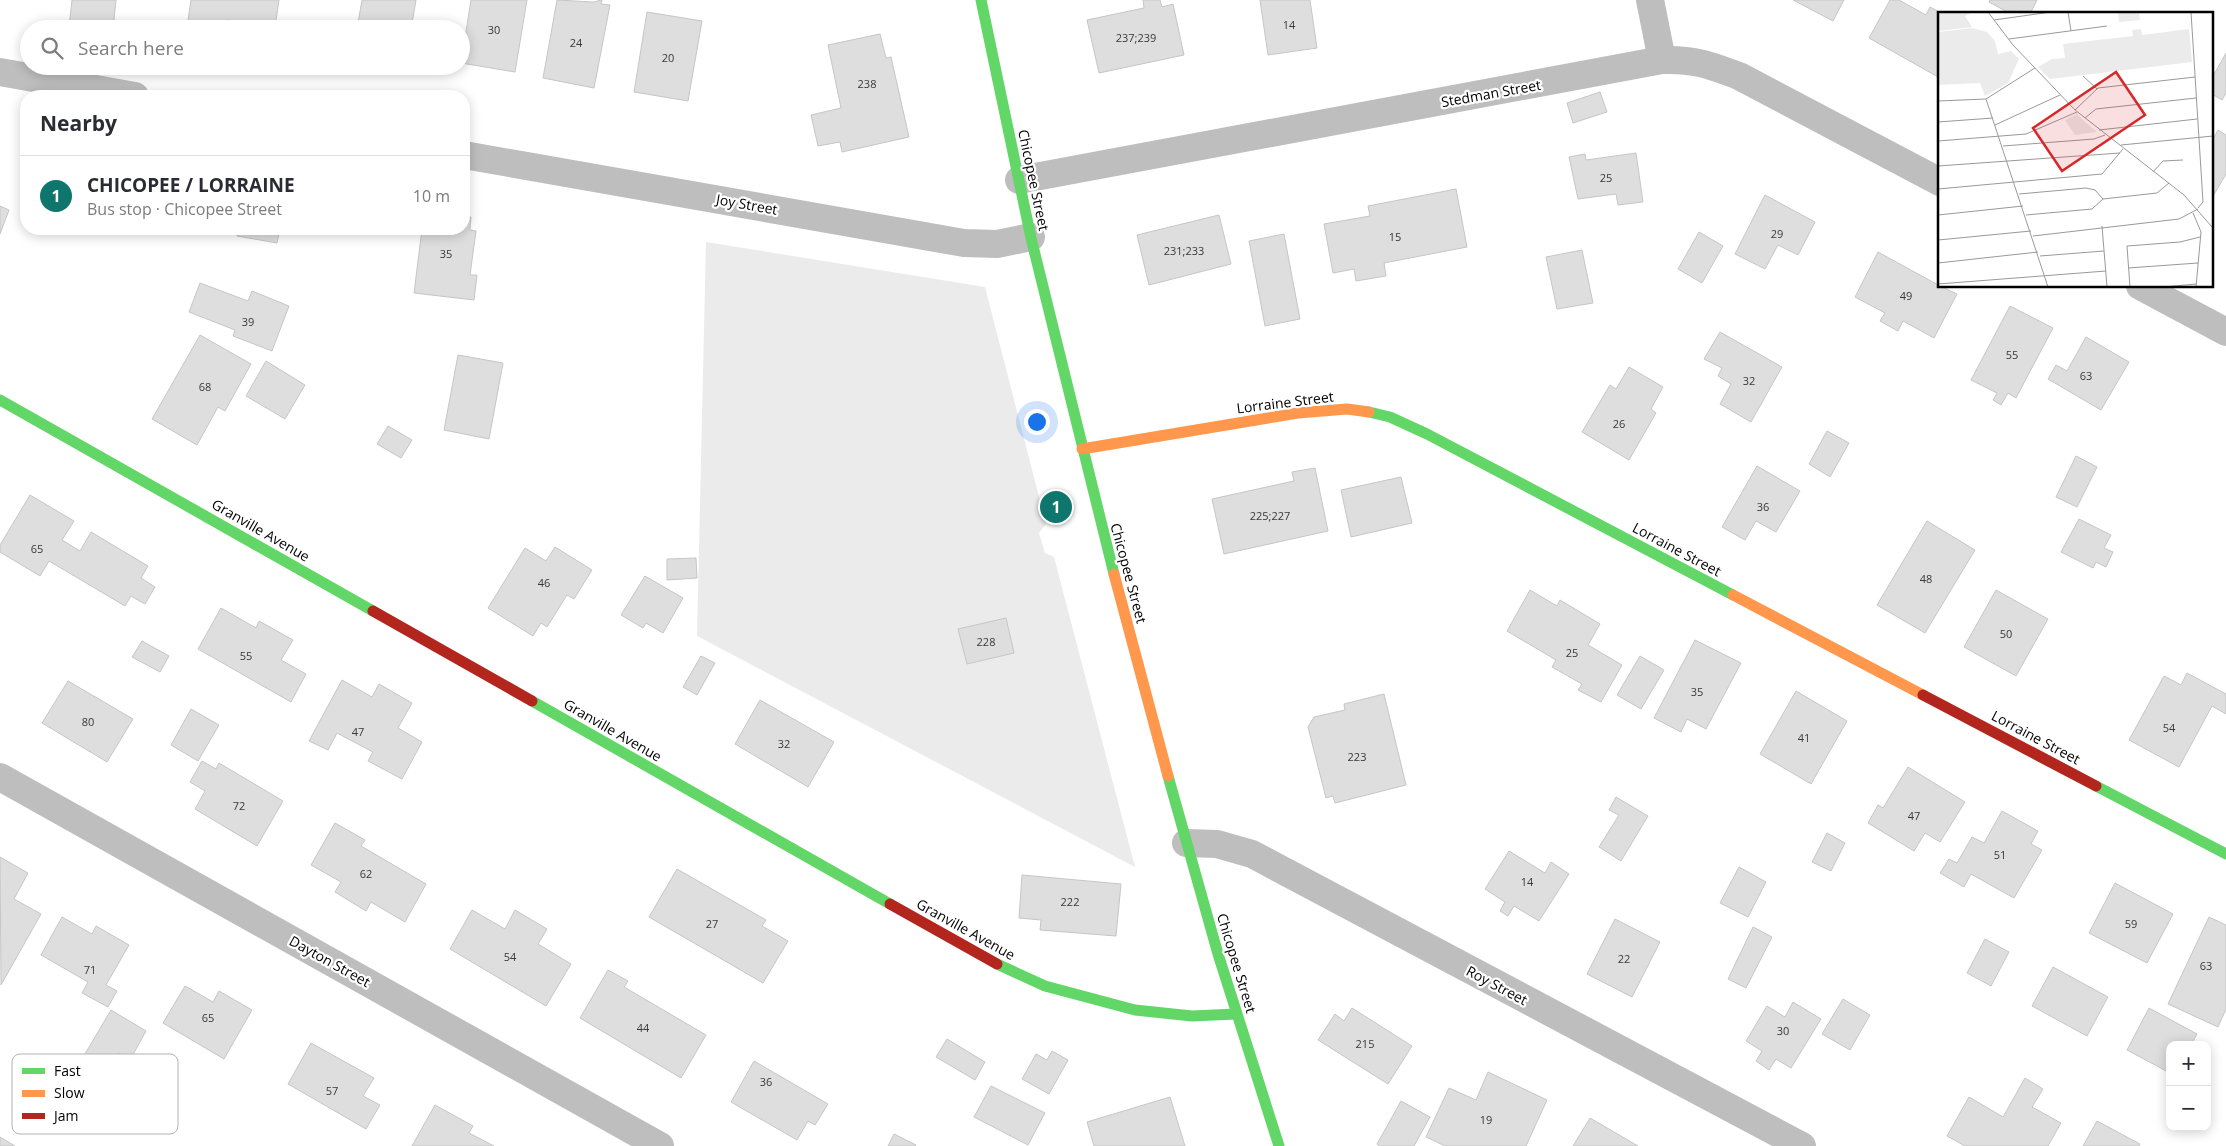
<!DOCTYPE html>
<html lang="en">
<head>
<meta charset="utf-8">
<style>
  :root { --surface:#fff; --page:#f7f7f7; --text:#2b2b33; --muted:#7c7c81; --line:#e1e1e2; --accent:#0f766e }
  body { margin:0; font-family:"Open Sans",sans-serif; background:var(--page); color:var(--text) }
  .controls { position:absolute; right:15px; bottom:15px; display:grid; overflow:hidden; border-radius:10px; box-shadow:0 2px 12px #0003 }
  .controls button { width:45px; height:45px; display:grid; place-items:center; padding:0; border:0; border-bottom:1px solid var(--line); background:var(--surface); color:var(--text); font:25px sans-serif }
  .you { position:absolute; left:1036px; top:421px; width:18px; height:18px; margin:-12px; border:4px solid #fff; border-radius:50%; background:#1a73e8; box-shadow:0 0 0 8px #1a73e833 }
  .badge { display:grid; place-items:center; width:32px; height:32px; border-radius:50%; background:var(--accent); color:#fff; font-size:16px; font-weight:700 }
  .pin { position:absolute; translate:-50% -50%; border:2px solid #fff; box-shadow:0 1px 5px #0006 }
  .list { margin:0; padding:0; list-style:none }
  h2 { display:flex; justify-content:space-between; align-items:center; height:65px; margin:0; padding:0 20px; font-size:21px }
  h2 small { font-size:16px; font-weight:400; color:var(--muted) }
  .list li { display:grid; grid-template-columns:32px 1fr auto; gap:15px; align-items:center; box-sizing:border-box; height:80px; padding:0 20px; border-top:1px solid var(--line) }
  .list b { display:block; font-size:19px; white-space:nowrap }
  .list p { margin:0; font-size:16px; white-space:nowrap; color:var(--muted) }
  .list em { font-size:16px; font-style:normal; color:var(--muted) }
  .icon { flex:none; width:28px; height:28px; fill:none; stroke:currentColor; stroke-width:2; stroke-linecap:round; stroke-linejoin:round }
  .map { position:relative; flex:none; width:2226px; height:1146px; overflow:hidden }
  .search { position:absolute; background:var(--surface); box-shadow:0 2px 12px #0003; left:20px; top:20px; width:450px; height:55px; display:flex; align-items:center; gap:12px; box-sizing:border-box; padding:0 18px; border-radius:28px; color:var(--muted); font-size:19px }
  .panel { position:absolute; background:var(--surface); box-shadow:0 2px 12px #0003; left:20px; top:90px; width:450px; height:145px; border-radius:20px }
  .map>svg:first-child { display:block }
  .green { fill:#ebebeb }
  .building { fill:#dedede; stroke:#c6c6c6 }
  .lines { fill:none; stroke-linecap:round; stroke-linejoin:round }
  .street { stroke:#bebebe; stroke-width:28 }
  .fast { stroke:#63d668; stroke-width:11 }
  .slow { stroke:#ff974d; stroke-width:11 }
  .jam { stroke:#b3261e; stroke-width:11 }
  .labels { text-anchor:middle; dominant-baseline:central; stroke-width:4.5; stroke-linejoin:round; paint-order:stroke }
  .number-label { font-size:11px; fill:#383838 }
  .street-label { font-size:14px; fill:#000; stroke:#fff }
  .inset-road { fill:none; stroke:#999; stroke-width:1 }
  .view { fill:#d62828; fill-opacity:0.15; stroke:#d62828; stroke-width:2.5 }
  .inset-edge { fill:none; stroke:#000; stroke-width:2.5 }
  .key { fill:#fff; stroke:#b2b2b2; stroke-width:1 }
  .key-label { font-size:14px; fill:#000 }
</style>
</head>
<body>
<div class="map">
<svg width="2226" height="1146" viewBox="0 0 2226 1146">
  <rect width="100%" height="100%" fill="#fff"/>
  <polygon class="green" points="706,242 985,287 1046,524 1039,533 1045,553 1054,557 1135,867 697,636"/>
  <g class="building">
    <polygon points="72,0 116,0 113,29 69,27"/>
    <polygon points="191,0 279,0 275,27 226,20 225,29 187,27"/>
    <polygon points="362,0 416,0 411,29 357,29"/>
    <polygon points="471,0 527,0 515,72 461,63"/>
    <polygon points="557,0 593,2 602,0 601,4 610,5 594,88 543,78"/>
    <polygon points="1143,0 1160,0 1162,7 1173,4 1184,55 1099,73 1087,20 1144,8"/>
    <polygon points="1260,0 1310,0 1317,48 1268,55"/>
    <polygon points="1793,0 1844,0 1833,21"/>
    <polygon points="1890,0 1899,0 1926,15 1930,7 1943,14 1940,14 1940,74 1938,77 1869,38"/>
    <polygon points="1990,0 2037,0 2030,14 2011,14 1989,2"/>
    <polygon points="647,12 702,21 688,101 634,92"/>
    <polygon points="880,34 886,58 891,57 909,137 842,152 840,142 818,146 811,115 841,108 828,45"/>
    <polygon points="2226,53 2226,93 2222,100 2212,94 2212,78"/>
    <polygon points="1600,92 1607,112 1573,123 1567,103"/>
    <polygon points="2218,130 2226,135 2226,174 2212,198 2212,141"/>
    <polygon points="1636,153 1643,202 1618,205 1616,194 1578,199 1569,157 1585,154 1586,160"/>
    <polygon points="1456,189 1467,247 1384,263 1386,276 1356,281 1354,269 1333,273 1324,224 1370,216 1368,206"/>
    <polygon points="1765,195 1815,222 1798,255 1778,245 1765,269 1735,254"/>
    <polygon points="0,206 9,210 0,234"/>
    <polygon points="1219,215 1231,264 1149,285 1137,235"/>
    <polygon points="464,216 471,217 470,230 476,231 470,275 477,275 474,300 414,293 422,229 464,229"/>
    <polygon points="238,229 280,229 277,243 237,236"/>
    <polygon points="1699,232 1723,246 1702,283 1678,269"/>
    <polygon points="1284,234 1300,319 1265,326 1249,241"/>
    <polygon points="1582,250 1593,303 1557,309 1546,257"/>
    <polygon points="1878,252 1940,286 1957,294 1934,338 1903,321 1898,331 1880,321 1885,313 1855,297"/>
    <polygon points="200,283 248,301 252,291 289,306 272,351 233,336 235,330 189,312"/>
    <polygon points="2010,306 2053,328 2016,398 2008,393 2001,405 1993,400 1997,393 1971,380"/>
    <polygon points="1720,332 1782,367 1751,422 1720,404 1731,384 1718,376 1722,368 1704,359"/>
    <polygon points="200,335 251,364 225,411 218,407 197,445 152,419"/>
    <polygon points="2086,337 2129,362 2101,410 2048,379 2056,365 2067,371"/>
    <polygon points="458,355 503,363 489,439 444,430"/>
    <polygon points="266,361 305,385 285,419 246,396"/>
    <polygon points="1629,367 1663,387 1651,409 1656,413 1629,460 1582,432 1610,385 1616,389"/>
    <polygon points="388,426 412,440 401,458 377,444"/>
    <polygon points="1827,431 1849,443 1830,477 1809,464"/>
    <polygon points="2076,456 2097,467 2077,507 2056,497"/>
    <polygon points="1757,466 1800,491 1776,532 1756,521 1745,540 1722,527"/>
    <polygon points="1315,468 1328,531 1224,554 1212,499 1294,481 1292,472"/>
    <polygon points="1401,477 1412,523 1351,537 1341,490"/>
    <polygon points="30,495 74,521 62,540 80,551 91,532 148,566 141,578 155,587 145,604 131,596 125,606 49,561 40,576 0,552 0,545"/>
    <polygon points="2079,519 2111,535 2104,548 2113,552 2106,567 2096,562 2093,568 2061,552"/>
    <polygon points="1927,521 1975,550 1925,633 1877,605"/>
    <polygon points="555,547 592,570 574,599 567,595 547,627 541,623 533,636 488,608 525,548 546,561"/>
    <polygon points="696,558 697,578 667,580 667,559"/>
    <polygon points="645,576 683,598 663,633 646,623 643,628 621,615"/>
    <polygon points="1530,590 1557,606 1560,600 1600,624 1588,645 1622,665 1601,702 1578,690 1582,684 1552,667 1556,660 1507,631"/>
    <polygon points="1996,590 2048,619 2016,676 1964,647"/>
    <polygon points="221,608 256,628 259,621 293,640 281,660 306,674 291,702 198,649"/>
    <polygon points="1006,618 1014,653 967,664 958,629"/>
    <polygon points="1695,640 1741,663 1706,729 1687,719 1681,732 1654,718"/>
    <polygon points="142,641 169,656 160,672 132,657"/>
    <polygon points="701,656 715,663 697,695 683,687"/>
    <polygon points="1640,656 1664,670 1641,709 1617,695"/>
    <polygon points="2187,673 2226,694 2226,714 2212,706 2179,767 2129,740 2164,676 2181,685"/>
    <polygon points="342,680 372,697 379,684 412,703 398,728 422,742 402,779 368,761 373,752 337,733 328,750 309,741"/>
    <polygon points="68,681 133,719 107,762 42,723"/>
    <polygon points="1796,691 1847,721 1811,784 1760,754"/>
    <polygon points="1384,694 1406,785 1335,803 1333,796 1326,798 1308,727 1314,717 1345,710 1344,704"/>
    <polygon points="760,700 834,742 808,787 735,744"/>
    <polygon points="191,709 219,725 198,761 171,745"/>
    <polygon points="202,761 216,769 219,763 283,801 257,846 195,809 205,791 190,782"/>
    <polygon points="1908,767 1965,802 1940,842 1925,833 1914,851 1868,823 1878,805 1883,808"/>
    <polygon points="1616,797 1648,816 1621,861 1599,847 1619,815 1609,810"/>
    <polygon points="2002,811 2038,831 2031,844 2042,850 2014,898 1971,874 1964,887 1940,873 1949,859 1957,863 1972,837 1984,843"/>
    <polygon points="335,823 365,840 361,846 426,884 405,922 371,902 366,911 335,892 341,882 311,865"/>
    <polygon points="1827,833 1845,843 1831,871 1812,862"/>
    <polygon points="1509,851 1545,873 1551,862 1569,874 1539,921 1514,906 1508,916 1500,911 1505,902 1485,889"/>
    <polygon points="0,857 28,873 14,899 41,914 1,985"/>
    <polygon points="1739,867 1766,882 1748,917 1720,903"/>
    <polygon points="677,869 766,920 762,926 788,941 763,983 649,917"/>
    <polygon points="1022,875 1121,884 1116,936 1040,930 1041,920 1019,918"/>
    <polygon points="2115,883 2173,914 2147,963 2089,933"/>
    <polygon points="472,910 505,929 515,910 547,929 538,944 571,964 546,1006 450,949"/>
    <polygon points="62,917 92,934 96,926 129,945 106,985 117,991 108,1007 82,993 88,982 41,955"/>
    <polygon points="2209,917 2226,925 2226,1009 2218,1027 2168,1004"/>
    <polygon points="1615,919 1660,942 1632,997 1587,974"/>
    <polygon points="1753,927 1772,937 1746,988 1728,979"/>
    <polygon points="1985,939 2009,952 1991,986 1967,973"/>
    <polygon points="2053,967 2108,997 2087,1036 2032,1006"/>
    <polygon points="608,970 628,981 624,987 706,1035 681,1078 580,1018"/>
    <polygon points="185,986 213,1002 219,991 252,1010 224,1059 163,1023"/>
    <polygon points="1843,999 1870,1015 1850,1050 1822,1034"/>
    <polygon points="1793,1002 1821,1019 1791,1068 1776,1059 1769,1070 1756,1061 1762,1051 1746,1041 1767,1006 1785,1017"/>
    <polygon points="1352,1008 1412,1046 1388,1084 1318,1040 1335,1014 1344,1021"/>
    <polygon points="2149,1008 2197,1034 2191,1045 2170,1045 2170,1073 2127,1050"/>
    <polygon points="111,1010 146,1031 130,1060 118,1053 104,1078 79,1064"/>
    <polygon points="947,1039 985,1062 975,1080 936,1057"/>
    <polygon points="311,1043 374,1078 363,1096 380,1105 366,1129 288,1084"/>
    <polygon points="1052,1051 1068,1060 1049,1094 1022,1079 1036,1054 1047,1060"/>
    <polygon points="754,1061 828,1104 815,1125 808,1121 797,1140 731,1102"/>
    <polygon points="1488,1072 1547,1100 1526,1146 1445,1146 1426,1137 1449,1088 1476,1100"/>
    <polygon points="2025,1078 2043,1089 2032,1107 2061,1123 2048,1146 1965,1146 1947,1136 1969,1097 2003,1117"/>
    <polygon points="991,1086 1045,1113 1028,1145 974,1117"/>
    <polygon points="1170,1097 1185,1146 1094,1146 1087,1122"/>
    <polygon points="1401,1101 1430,1117 1414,1146 1379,1146 1377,1144"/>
    <polygon points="435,1105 473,1126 469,1133 494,1146 412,1146"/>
    <polygon points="1590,1118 1638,1146 1573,1146"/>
    <polygon points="2097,1121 2140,1144 2139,1146 2083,1146"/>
    <polygon points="894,1134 916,1145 915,1146 888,1146"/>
    <polygon points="0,1137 15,1146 0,1146"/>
  </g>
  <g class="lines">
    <g class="street">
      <polyline points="1650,0 1662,60"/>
      <polyline points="0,72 135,96"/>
      <polyline points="464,155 964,243 997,244 1031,237"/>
      <path d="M1019,180L1662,60C1694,59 1710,65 1739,76L1940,182"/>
      <polyline points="2140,286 2226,332"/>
      <polyline points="0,777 660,1146"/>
      <polyline points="1186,843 1217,844 1252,854 1802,1146"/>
    </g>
    <g class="fast">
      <polyline points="981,0 1031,238 1114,574"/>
      <polyline points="0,400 373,611"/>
      <polyline points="1369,412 1390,417 1427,434 1733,595"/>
      <polyline points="532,701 890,904"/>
      <polyline points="1168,776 1218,954 1279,1146"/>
      <polyline points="2096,786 2226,854"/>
      <polyline points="997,964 1045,986 1135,1010 1192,1016 1236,1014"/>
    </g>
    <g class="slow">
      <polyline points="1082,449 1298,413 1347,409 1369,412"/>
      <polyline points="1114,574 1168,776"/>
      <polyline points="1733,595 1923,695"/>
    </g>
    <g class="jam">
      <polyline points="373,611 532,701"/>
      <polyline points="1923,695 2096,786"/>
      <polyline points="890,904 997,964"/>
    </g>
  </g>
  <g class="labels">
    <g class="number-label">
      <text x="1289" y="24">14</text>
      <text x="494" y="29">30</text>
      <text x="1136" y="37">237;239</text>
      <text x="576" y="42">24</text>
      <text x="668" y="57">20</text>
      <text x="867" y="83">238</text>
      <text x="1606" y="177">25</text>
      <text x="1777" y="233">29</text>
      <text x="1395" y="236">15</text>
      <text x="1184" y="250">231;233</text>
      <text x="446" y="253">35</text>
      <text x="1906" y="295">49</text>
      <text x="248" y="321">39</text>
      <text x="2012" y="354">55</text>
      <text x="2086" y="375">63</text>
      <text x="1749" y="380">32</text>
      <text x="205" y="386">68</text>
      <text x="1619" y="423">26</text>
      <text x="1763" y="506">36</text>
      <text x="1270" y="515">225;227</text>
      <text x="37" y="548">65</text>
      <text x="1926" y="578">48</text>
      <text x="544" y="582">46</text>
      <text x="2006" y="633">50</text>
      <text x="986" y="641">228</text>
      <text x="1572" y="652">25</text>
      <text x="246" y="655">55</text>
      <text x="1697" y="691">35</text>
      <text x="88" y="721">80</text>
      <text x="2169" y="727">54</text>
      <text x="358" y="731">47</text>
      <text x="1804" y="737">41</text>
      <text x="784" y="743">32</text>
      <text x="1357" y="756">223</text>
      <text x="239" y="805">72</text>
      <text x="1914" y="815">47</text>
      <text x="2000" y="854">51</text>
      <text x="366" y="873">62</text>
      <text x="1527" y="881">14</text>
      <text x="1070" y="901">222</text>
      <text x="712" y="923">27</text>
      <text x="2131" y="923">59</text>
      <text x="510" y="956">54</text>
      <text x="1624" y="958">22</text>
      <text x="2206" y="965">63</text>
      <text x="90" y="969">71</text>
      <text x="208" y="1017">65</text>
      <text x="643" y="1027">44</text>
      <text x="1783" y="1030">30</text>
      <text x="1365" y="1043">215</text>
      <text x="766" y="1081">36</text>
      <text x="332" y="1090">57</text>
      <text x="1486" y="1119">19</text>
    </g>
    <g class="street-label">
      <text transform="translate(1491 93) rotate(-10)">Stedman Street</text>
      <text transform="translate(1034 180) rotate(78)">Chicopee Street</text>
      <text transform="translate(747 204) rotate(10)">Joy Street</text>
      <text transform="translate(1285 402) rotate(-7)">Lorraine Street</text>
      <text transform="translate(261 530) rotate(30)">Granville Avenue</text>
      <text transform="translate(1677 549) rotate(28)">Lorraine Street</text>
      <text transform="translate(1129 573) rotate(75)">Chicopee Street</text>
      <text transform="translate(613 730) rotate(30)">Granville Avenue</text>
      <text transform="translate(2036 737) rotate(28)">Lorraine Street</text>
      <text transform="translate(966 929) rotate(29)">Granville Avenue</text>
      <text transform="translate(330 961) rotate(29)">Dayton Street</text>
      <text transform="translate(1237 963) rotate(73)">Chicopee Street</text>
      <text transform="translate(1497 985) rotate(28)">Roy Street</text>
    </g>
  </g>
  <g transform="translate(1938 12)">
    <rect width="275" height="275" fill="#fff"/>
    <path d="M0,0H34L27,4L34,15L0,19ZM180,0H201L202,8L181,10ZM34,16L49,20L57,29L60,42L73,39L81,47L70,71L47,84L42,71L0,73V20ZM203,17L204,23L251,17L254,50L112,67L100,55L114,47L127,46L125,32L195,24L194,18ZM139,102L147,110L159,120L137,123L127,108Z" fill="#ebebeb"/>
    <path class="inset-road" d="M50,0L75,33L137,98L246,183L275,216M130,0L133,19M253,0L265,190L260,196M56,8L113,0M71,27L169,14M97,56L48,87L110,275M145,64L159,77M0,89L48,87M137,98L160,76L257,65M147,106L158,97L258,86M0,110L55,106M57,113L122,83M161,118L259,107M0,129L88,122L139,100M183,133L275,124M65,134L156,127L167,123M0,154L182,141M215,160L225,149L245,148M0,177L164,162L185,137M81,182L148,176L157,178L165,187M165,187L219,181L231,171M255,201L263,220L258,275M0,203L85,194M88,203L154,197L165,187M164,214L169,275M95,224L241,207L260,197M0,228L93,219M102,244L166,239M0,251L100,240M190,256L260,251M0,272L168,259M192,275L189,234L242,230L262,225M226,275L258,272"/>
    <path class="view" d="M178,60L207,103L124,159L95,116Z"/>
    <rect width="275" height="275" class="inset-edge"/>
  </g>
  <rect x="12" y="1054" width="166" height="80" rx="8" class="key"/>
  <rect x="22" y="1068" width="23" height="6" fill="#63d668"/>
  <rect x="22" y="1090" width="23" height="7" fill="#ff974d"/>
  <rect x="22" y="1113" width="23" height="6" fill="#b3261e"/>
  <g class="key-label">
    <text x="54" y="1076">Fast</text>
    <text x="54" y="1098">Slow</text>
    <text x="54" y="1121">Jam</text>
  </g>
</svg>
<div class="controls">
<button>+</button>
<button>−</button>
</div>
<div class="you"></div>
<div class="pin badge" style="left:1056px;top:507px">1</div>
<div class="search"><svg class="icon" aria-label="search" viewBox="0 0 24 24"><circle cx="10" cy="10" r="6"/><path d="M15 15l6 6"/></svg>Search here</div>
<section class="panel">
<h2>Nearby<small></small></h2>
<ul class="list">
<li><span class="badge">1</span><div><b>CHICOPEE / LORRAINE</b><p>Bus stop · Chicopee Street</p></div><em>10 m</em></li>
</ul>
</section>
</div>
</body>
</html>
